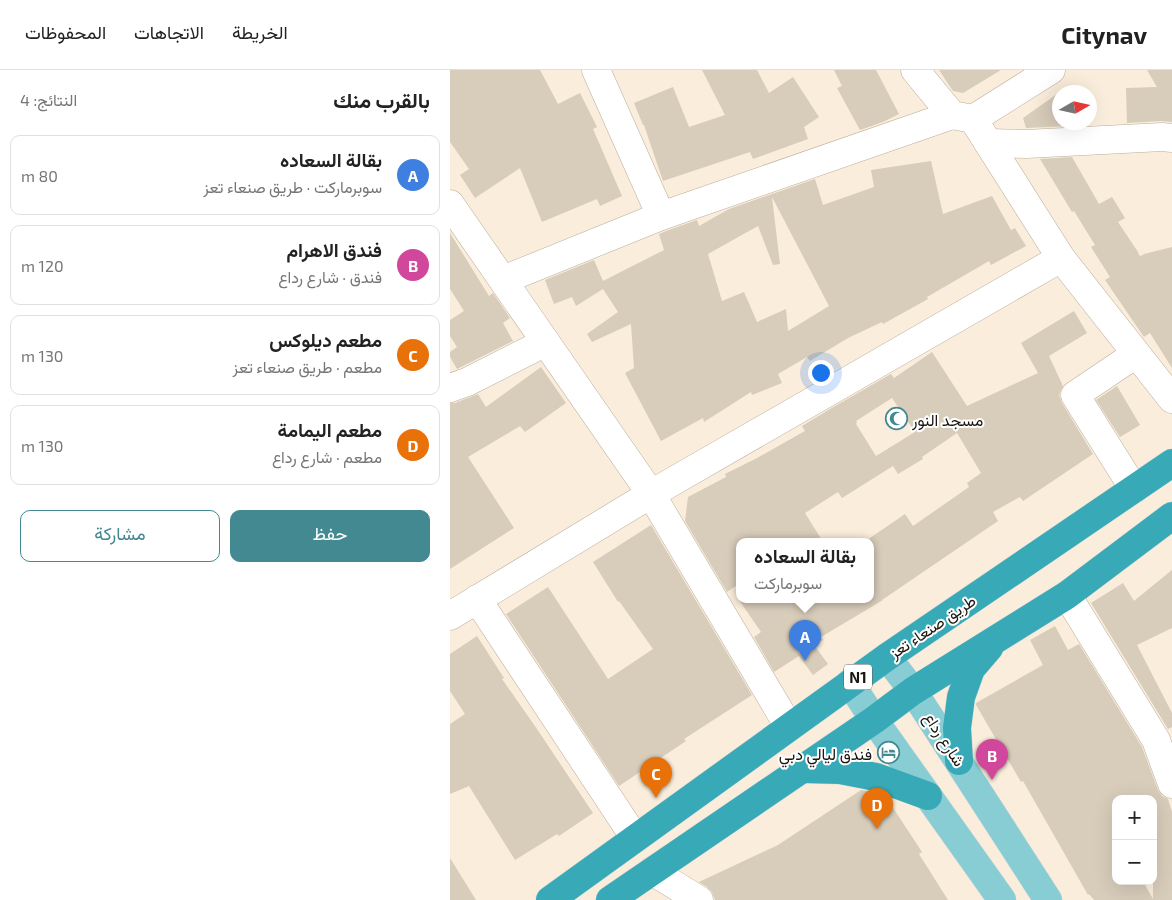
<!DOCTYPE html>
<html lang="ar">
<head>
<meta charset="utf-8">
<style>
  :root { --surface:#fff; --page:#f2f2f2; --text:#222; --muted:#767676; --line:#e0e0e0; --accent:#428992 }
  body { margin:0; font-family:"Exo 2",Vazirmatn,sans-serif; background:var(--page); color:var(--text); direction:rtl }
  .controls { position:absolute; right:15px; bottom:15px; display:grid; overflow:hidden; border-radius:10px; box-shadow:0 5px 20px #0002 }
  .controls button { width:45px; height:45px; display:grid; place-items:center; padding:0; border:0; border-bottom:1px solid var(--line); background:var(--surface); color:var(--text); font:25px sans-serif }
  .compass { position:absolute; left:602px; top:15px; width:45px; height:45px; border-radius:50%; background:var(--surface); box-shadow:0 5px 20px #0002; rotate:81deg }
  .you { position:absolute; left:370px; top:302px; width:18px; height:18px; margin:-12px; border:4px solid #fff; border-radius:50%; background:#1a73e8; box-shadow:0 0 0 8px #1a73e833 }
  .badge { display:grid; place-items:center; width:32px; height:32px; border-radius:50%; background:var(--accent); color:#fff; font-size:16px; font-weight:700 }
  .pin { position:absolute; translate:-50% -41px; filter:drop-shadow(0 1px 2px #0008) }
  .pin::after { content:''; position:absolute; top:26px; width:18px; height:15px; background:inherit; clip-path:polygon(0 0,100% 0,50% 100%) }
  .popup { position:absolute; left:286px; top:468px; width:138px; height:65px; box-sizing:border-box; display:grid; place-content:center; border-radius:10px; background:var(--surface); filter:drop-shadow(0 1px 4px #0005); font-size:16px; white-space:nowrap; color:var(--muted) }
  .popup b { font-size:19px; color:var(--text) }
  .popup::after { content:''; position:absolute; left:50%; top:100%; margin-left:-10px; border:10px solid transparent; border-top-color:var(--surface) }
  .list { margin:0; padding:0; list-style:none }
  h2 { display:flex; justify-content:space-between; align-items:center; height:65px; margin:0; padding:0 20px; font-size:21px }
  h2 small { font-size:16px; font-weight:400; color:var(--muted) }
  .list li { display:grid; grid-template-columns:32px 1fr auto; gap:15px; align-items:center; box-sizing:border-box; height:80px; margin:0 10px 10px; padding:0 10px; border:1px solid var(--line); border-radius:10px }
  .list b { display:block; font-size:19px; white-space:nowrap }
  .list p { margin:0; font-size:16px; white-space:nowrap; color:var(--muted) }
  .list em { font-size:16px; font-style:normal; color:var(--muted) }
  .actions { display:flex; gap:10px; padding:15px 20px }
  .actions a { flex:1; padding:11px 0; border:1px solid var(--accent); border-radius:10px; text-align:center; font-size:18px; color:var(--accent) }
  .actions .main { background:var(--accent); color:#fff }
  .map { position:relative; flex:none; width:722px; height:830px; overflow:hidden; direction:ltr }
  header { display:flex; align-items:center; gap:30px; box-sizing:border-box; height:70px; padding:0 25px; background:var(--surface); border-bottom:1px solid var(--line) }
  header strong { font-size:24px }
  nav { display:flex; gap:28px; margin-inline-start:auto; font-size:18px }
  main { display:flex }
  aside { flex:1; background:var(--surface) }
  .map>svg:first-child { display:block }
  .building { fill:#d8ccba; fill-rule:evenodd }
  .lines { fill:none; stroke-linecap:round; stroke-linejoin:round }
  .minor-casing { stroke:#baae9d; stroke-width:29 }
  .major-casing { stroke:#dadad9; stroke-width:29 }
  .highway-casing { stroke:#dadad9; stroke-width:29 }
  .minor { stroke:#fff; stroke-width:28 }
  .major { stroke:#88ccd4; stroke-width:28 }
  .highway { stroke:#38aab7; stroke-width:28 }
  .labels { text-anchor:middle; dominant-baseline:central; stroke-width:4; stroke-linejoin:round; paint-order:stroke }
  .shield { fill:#fff; stroke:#5f5b57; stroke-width:1 }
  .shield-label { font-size:15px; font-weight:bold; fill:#1a150f }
  .poi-label { font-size:16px; fill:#1a150f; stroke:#fff; text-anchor:start }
  .street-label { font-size:16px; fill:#1a150f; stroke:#fff }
</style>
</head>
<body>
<header>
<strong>Citynav</strong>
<nav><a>الخريطة</a><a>الاتجاهات</a><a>المحفوظات</a></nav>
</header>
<main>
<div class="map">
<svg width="722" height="830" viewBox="0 0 722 830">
  <rect width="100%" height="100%" fill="#faeddb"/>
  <g class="building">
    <polygon points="0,0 90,0 108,34 130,23 147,57 143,59 172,126 150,136 147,129 92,152 70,98 25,128 10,105 19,99 0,72"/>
    <polygon points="252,0 307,0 319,23 343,7 369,47 354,57 358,69 303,89 300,82 213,111 194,55 193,55 184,33 223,17 239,57 275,45"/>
    <polygon points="384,0 426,0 449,44 433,52 410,60 387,18 392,16"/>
    <polygon points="489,0 551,0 513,23 503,21"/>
    <polygon points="697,0 722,0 722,52 711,51 677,53 676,18 707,17"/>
    <polygon points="607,24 610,31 610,52 618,52 619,56 576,58 573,48"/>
    <polygon points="622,87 649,134 662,127 675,148 668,152 688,182 689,185 691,186 694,184 722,177 722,298 700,263 694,267 655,210 660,207 641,177 645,175 624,141 622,142 590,89"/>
    <path d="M481,91L493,144L542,126L561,160L565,158L576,176L541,195L539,191L477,227L478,229L433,254L432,252L398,268L360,291L357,287L328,304L332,313L302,325L301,322L254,352L253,348L211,371L175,303L184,298L181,254L142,272L137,264L168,242L153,219L126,236L122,227L104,234L95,210L144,190L153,211L214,180L209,164L216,161L247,150L249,156L279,139L365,109L373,135L424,117L421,100ZM322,127L379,236L338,261L336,239L307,252L294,222L272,231L258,184L308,156L323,195L330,194Z"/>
    <polygon points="0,163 39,226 43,223 60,248 53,253 63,271 7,299 0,287 0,282 7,277 0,266 0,250 14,241 0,219"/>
    <path d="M624,241L637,263L599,286L613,316L609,325L612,333L643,384L573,431L570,427L543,442L548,451L432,530H433L371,567L373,570L364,575L378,594L363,605L349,586L324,602L304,567L311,562L289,530H420V468L455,444L463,456L519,417L517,413L531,403L507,363L472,387L473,389L448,404L443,396L392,428L388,422L355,443L373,472H290V513L277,522L235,451L238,427L276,407L275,404L307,388L355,361L352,356L380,339L441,304L444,308L482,282L517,336L588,303L571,273ZM442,328L465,362L426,386L406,354L407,352L406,351Z"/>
    <polygon points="91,297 116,333 75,362 70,356 18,387 64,458 0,499 0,333 5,333 28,324 36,337"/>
    <polygon points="667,316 690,355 670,367 646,330"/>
    <polygon points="201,455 302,625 234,669 236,671 169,716 56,544 98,517 158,609 203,579 169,531 168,532 143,492"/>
    <polygon points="722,500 722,558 687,575 722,643 722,657 718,659 641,533 673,513 684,531"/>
    <path d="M605,556L618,580L629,574L692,677L708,720L712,726L718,729L722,742V830H644L639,824L638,825L573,711L571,712L526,635V633L593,595L580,570ZM666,729H703V829L693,811H666Z"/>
    <polygon points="27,566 54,608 52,609 87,659 143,743 109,766 107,764 65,790 19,716 0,724 0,654 15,644 0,621 0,584"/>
    <polygon points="411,720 422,722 436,727 472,782 469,784 498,830 265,830 262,822 257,817 249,812 328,775"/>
    <polygon points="0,788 26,830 0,830"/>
  </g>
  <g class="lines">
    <defs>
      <g id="minor">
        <polyline points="146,0 211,146"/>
        <polyline points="465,0 502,45 523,49 601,0"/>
        <polyline points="523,49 611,188 722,329"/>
        <polyline points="538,73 576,74 712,67 722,68"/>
        <polyline points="0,134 201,424 339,657"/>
        <polyline points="53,210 211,146 502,45"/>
        <polyline points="0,318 17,312 96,272"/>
        <polyline points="684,419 625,325 686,284"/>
        <polyline points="617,525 706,670 722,714"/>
        <polyline points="27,529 185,768"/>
        <polyline points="0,546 201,424 611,188"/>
        <polyline points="202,801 249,830"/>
      </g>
      <g id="major">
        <polyline points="437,587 463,621 598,830"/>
        <polyline points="400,613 424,650 552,830"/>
      </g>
      <g id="highway">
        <polyline points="509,691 507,658 511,627 521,599 539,578"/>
        <polyline points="353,699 390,700 426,707 478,726"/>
        <polyline points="100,830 437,587 722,393"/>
        <polyline points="160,830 424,650 463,621 617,525 722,446"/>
      </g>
    </defs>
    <use href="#minor" class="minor-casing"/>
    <use href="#major" class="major-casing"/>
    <use href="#highway" class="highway-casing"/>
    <use href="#minor" class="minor"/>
    <use href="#major" class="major"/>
    <use href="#highway" class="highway"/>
  </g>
  <defs>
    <symbol id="mosque-ring" viewBox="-11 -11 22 22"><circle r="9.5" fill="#fff" stroke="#428992" stroke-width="1.5"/><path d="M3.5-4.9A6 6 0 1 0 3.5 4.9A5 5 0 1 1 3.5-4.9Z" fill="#428992"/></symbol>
    <symbol id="hotel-ring" viewBox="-11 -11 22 22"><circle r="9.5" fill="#fff" stroke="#428992" stroke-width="1.5"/><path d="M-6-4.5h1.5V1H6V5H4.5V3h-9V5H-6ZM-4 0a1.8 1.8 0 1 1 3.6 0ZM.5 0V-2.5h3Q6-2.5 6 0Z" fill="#428992"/></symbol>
  </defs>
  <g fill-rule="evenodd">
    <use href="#mosque-ring" x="434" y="336" width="25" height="25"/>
    <use href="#hotel-ring" x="426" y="670" width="25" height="25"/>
  </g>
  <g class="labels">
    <rect class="shield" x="394" y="594.5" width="28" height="25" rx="4"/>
    <g class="shield-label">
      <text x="408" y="607">N1</text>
    </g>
    <g class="poi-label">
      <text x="462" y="349">مسجد النور</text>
      <text x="422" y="683" text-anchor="end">فندق ليالي دبي</text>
    </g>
    <g class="street-label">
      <text transform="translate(482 556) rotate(-34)">طريق صنعاء تعز</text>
      <text transform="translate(495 669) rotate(57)">شارع رداع</text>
    </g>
  </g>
</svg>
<div class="controls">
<button>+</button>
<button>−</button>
</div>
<svg class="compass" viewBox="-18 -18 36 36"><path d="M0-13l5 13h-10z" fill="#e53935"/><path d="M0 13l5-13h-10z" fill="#767676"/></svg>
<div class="you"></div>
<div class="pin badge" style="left:355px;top:591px;background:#3f7fe0">A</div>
<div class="popup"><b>بقالة السعاده</b>سوبرماركت</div>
<div class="pin badge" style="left:542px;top:710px;background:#d1479c">B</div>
<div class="pin badge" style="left:206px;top:728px;background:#e8710a">C</div>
<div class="pin badge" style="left:427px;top:759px;background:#e8710a">D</div>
</div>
<aside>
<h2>بالقرب منك<small>النتائج: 4</small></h2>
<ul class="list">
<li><span class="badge" style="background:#3f7fe0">A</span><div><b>بقالة السعاده</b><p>سوبرماركت · طريق صنعاء تعز</p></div><em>80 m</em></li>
<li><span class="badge" style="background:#d1479c">B</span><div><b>فندق الاهرام</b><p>فندق · شارع رداع</p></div><em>120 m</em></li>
<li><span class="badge" style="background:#e8710a">C</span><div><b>مطعم ديلوكس</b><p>مطعم · طريق صنعاء تعز</p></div><em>130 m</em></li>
<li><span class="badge" style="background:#e8710a">D</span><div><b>مطعم اليمامة</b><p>مطعم · شارع رداع</p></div><em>130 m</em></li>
</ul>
<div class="actions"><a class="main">حفظ</a><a>مشاركة</a></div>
</aside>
</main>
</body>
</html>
